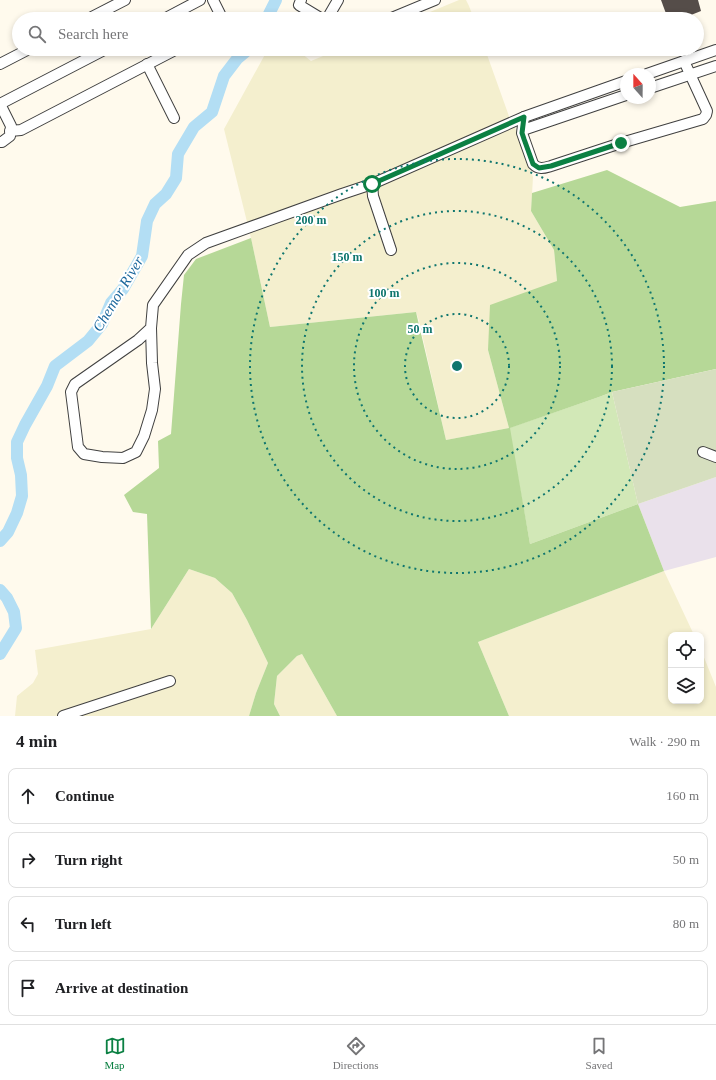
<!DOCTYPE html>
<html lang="en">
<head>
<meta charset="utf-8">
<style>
  :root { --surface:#fff; --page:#f2f2f2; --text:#202124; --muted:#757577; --line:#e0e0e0; --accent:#0b8043 }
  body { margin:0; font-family:Georgia,serif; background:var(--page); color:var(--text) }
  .controls { position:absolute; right:12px; bottom:12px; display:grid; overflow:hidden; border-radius:8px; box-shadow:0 2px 6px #0003 }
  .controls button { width:36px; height:36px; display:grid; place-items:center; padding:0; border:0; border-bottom:1px solid var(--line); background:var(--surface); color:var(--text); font:20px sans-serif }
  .compass { position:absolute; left:620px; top:68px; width:36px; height:36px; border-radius:50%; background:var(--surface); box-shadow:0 2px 6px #0003; rotate:339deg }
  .stop { position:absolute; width:12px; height:12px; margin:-9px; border:3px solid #0b8043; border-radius:50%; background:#fff }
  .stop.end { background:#0b8043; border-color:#fff; box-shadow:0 1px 4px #0008 }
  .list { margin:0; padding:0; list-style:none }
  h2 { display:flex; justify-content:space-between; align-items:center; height:52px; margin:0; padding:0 16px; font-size:17px }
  h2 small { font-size:13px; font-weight:400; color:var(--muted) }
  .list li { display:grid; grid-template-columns:26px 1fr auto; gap:12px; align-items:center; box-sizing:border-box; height:56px; margin:0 8px 8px; padding:0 8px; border:1px solid var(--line); border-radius:8px }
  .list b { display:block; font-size:15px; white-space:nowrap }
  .list em { font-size:13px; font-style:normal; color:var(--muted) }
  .icon { flex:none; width:22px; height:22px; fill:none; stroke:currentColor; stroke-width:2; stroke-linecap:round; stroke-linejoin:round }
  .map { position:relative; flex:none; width:716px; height:716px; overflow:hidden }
  .search { position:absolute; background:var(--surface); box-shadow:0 2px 6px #0003; left:12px; right:12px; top:12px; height:44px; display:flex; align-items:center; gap:10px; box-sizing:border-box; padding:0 14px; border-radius:22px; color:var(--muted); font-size:15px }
  .sheet { height:308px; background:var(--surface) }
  nav { display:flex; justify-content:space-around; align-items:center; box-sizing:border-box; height:56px; border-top:1px solid var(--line); background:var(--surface); font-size:11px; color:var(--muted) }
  nav a { display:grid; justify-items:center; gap:2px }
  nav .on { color:var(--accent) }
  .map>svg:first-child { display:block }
  .industrial { fill:#eae1eb }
  .farmland { fill:#f4efce }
  .green { fill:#d2e8b7 }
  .forest { fill:#b6d897 }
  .cemetery { fill:#d6dfbf }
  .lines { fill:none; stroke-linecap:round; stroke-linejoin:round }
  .river { stroke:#b3def4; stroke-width:12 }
  .building { fill:#554d49 }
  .minor-casing { stroke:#404040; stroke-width:12 }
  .minor { stroke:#fff; stroke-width:10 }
  .route { stroke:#0b8043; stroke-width:5 }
  .ring { fill:none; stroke:#0f766e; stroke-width:2; stroke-dasharray:2 4 }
  .labels { text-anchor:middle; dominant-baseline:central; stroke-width:4; stroke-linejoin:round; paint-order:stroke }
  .water-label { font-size:15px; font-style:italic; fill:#19669b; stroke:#fff }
  .centre { fill:#0f766e; stroke:#fff; stroke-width:2 }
  .ring-label { font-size:12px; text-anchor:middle; font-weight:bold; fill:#0f766e; stroke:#fff; stroke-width:4; stroke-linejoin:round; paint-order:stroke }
</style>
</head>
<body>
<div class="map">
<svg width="716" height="716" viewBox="0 0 716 716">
  <rect width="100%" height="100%" fill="#fffaed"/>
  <polygon class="industrial" points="716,477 716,557 664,571 638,504"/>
  <g class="farmland">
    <polygon points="459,0 466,0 469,6 474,19 413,19"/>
    <polygon points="268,49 296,49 311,61 340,49 485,49 510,119 513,122 533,177 531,211 554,250 557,281 488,350 509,428 446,440 419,321 416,312 270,327 251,238 224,129"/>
    <polygon points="189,569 215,578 232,593 247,620 268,663 256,693 249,716 15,716 17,696 33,683 38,674 35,650 151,629"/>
    <polygon points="664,571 694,635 671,635 671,701 701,701 701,650 716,687 716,716 509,716 478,642"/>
    <polygon points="302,654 337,716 280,716 274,704 277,676 297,656"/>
  </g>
  <polygon class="green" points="612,392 638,504 530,544 509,428 599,397"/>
  <polygon class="forest" points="607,170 680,207 716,201 716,369 612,392 599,397 510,428 530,544 638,504 664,571 478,642 509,716 337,716 302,654 297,656 277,676 274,704 280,716 249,716 256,693 268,663 247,620 232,593 215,578 189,569 151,629 147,514 133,512 124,495 159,468 158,441 171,434 181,304 184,275 196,259 251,238 270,327 416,312 446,440 509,428 488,350 490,305 557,281 554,250 531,211 532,193"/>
  <polygon class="cemetery" points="716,369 716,477 638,504 612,392"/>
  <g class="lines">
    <g class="river">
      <polyline points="268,19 269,14 276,0"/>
      <polyline points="0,541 8,532 17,513 22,496 21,475 17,458 17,442 25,425 47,386 55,366 88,341 102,324 111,303 123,289 142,256 147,221 155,204 166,194 176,178 178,154 194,127 212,112 224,76 237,59 249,49"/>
      <polyline points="0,590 7,598 14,612 16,628 0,654"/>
    </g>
  </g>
  <polygon class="building" points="661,0 698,0 701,11 681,19 668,19"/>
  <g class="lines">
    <defs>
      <g id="minor">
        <polyline points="213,0 220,14 220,19"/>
        <polyline points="301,0 299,5 322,19"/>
        <polyline points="88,19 125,0"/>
        <polyline points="164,19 200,0"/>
        <polyline points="327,19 338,0"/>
        <polyline points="389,19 435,0"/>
        <polyline points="0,64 29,49"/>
        <polyline points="147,64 174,118"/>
        <polyline points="647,74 716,50"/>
        <polyline points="650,88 716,66"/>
        <polyline points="0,104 106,49"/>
        <polyline points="0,104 11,126 10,136 2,142 0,142"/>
        <path d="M524,117L522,133L533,164C539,170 544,168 551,166L621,143L703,119L706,115L707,111L684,61"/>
        <polyline points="523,130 626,95"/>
        <polyline points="10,131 21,130 177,49"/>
        <polyline points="372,184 373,196 391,250"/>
        <polyline points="151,328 138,340 75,384 71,392 78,447 84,454 102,457 123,458 136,452 144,436 152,410 155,389 152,363 151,328 153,305 188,255 206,243 342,194 372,184 524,117 626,81"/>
        <polyline points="703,452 716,457"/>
        <polyline points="63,716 170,681"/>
      </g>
    </defs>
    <use href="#minor" class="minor-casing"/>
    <use href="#minor" class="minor"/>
  </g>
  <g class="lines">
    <polyline class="route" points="372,184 524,117 522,133 524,139 533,164 539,168 551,166 621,143"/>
  </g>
  <g class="ring">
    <circle cx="457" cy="366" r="52"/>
    <circle cx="457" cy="366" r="103"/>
    <circle cx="457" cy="366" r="155"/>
    <circle cx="457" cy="366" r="207"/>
  </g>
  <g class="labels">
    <g class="water-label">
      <text transform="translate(118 294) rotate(-59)">Chemor River</text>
    </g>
  </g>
  <circle cx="457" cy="366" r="6" class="centre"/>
  <g class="ring-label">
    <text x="311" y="224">200 m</text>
    <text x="347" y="261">150 m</text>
    <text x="384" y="297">100 m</text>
    <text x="420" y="333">50 m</text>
  </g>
</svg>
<div class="controls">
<button><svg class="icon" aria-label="locate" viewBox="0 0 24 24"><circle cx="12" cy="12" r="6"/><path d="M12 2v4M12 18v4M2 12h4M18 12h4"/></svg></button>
<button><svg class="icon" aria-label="layers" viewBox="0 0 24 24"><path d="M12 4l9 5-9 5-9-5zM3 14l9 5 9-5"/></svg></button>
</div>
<svg class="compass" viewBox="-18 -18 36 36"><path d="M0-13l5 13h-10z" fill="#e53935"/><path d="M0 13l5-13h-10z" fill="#757577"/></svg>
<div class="stop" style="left:372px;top:184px"></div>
<div class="stop end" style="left:621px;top:143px"></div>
<div class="search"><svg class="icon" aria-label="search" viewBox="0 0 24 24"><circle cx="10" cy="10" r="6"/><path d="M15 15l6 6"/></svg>Search here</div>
</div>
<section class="sheet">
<h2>4 min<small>Walk · 290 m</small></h2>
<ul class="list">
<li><svg class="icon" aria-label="ahead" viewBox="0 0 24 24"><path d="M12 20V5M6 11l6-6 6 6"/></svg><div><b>Continue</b></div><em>160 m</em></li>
<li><svg class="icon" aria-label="right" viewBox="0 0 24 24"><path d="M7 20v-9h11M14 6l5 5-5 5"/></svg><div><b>Turn right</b></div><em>50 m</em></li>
<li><svg class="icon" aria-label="left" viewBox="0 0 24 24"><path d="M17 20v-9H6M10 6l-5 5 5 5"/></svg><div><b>Turn left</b></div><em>80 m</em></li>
<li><svg class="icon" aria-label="arrive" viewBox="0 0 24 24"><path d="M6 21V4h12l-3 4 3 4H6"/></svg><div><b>Arrive at destination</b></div></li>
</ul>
</section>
<nav>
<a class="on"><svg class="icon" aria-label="map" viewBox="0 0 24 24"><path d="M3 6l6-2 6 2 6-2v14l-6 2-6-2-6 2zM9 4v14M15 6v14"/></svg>Map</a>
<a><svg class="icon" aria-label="directions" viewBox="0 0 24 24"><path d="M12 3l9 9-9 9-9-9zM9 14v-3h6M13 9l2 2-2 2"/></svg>Directions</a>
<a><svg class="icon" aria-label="saved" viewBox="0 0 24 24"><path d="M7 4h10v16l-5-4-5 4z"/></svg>Saved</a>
</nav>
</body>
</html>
